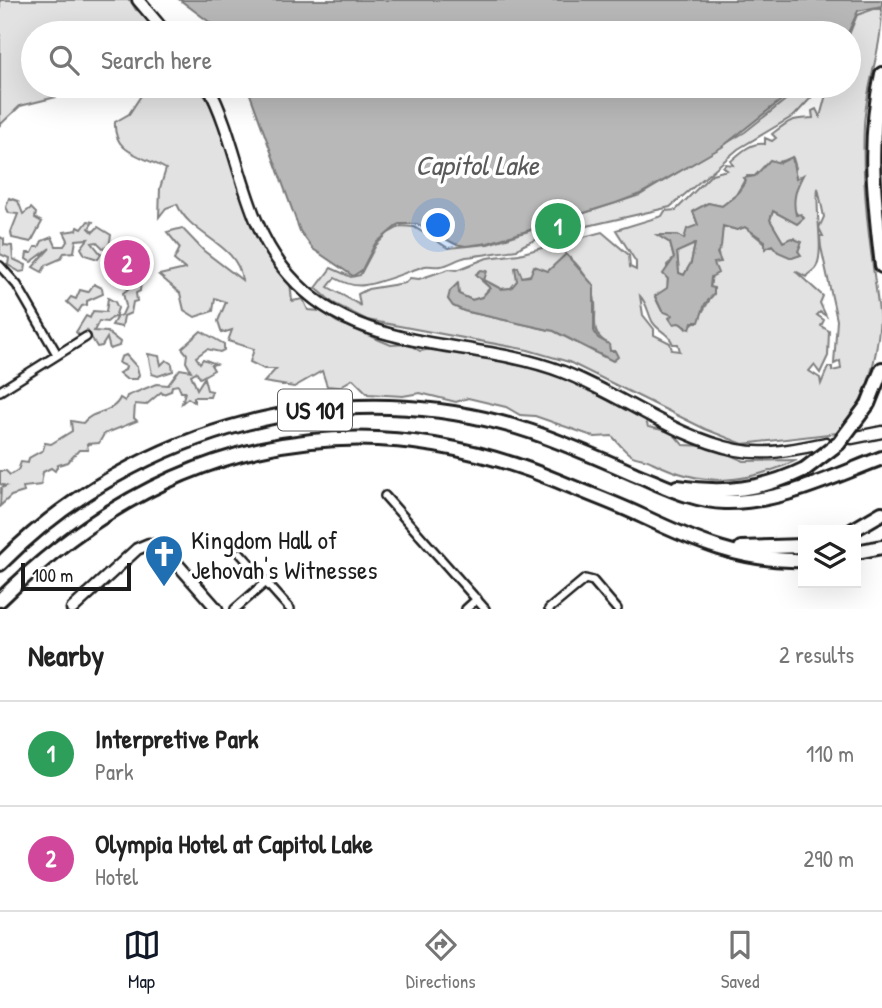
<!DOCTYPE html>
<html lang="en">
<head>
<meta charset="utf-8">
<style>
  :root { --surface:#fff; --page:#f6f6f6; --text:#222; --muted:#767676; --line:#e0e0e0; --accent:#111827 }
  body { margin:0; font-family:"Patrick Hand",sans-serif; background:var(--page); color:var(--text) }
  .controls { position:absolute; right:21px; bottom:21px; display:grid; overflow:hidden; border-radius:0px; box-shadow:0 7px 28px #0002 }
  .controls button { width:63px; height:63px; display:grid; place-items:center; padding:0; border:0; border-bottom:2px solid var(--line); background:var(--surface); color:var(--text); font:35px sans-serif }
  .scale { position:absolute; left:21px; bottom:18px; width:110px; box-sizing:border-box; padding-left:7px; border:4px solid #1c1c1c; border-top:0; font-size:19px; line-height:24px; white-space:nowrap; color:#1c1c1c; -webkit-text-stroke:5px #fff; paint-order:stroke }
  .you { position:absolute; left:439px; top:226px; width:24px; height:24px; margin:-18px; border:5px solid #fff; border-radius:50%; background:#1a73e8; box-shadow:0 0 0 10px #1a73e833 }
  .badge { display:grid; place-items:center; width:46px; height:46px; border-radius:50%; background:var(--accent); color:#fff; font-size:23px; font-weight:700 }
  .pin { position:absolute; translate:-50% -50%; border:4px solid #fff; box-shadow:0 2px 7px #0006 }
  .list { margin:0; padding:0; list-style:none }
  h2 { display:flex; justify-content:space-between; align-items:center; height:91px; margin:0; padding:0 28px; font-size:30px }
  h2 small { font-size:23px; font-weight:400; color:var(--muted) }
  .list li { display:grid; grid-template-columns:46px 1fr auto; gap:21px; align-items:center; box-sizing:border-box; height:105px; padding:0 28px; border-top:2px solid var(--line) }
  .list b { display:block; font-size:26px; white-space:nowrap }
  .list p { margin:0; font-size:23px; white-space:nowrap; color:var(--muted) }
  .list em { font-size:23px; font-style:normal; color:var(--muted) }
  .icon { flex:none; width:38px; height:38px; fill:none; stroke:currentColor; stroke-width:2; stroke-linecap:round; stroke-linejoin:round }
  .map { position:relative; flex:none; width:882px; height:609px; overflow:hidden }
  .search { position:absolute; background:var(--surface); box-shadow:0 7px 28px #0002; left:21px; right:21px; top:21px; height:77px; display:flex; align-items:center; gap:18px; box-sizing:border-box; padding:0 24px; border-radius:38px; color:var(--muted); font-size:26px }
  .sheet { height:301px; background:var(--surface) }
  nav { display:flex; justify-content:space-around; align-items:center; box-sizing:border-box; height:98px; border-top:2px solid var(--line); background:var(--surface); font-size:19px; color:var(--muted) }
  nav a { display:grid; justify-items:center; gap:4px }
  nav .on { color:var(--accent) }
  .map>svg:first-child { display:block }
  .green { fill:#e2e2e2; stroke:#7f7f7f; stroke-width:2; fill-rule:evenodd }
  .water { fill:#b8b8b8; stroke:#7a7a7a; stroke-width:2; fill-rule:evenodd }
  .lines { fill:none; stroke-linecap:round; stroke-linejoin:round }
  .street-casing { stroke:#1c1c1c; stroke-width:12 }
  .secondary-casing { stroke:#1c1c1c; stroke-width:15 }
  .highway-casing { stroke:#1c1c1c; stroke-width:18 }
  .street { stroke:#fff; stroke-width:7 }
  .secondary { stroke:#fff; stroke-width:10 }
  .highway { stroke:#fff; stroke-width:12 }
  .highway-bridge-casing { stroke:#1c1c1c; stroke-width:18; stroke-linecap:butt }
  .highway-bridge { stroke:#fff; stroke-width:12 }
  .labels { text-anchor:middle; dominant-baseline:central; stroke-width:7; stroke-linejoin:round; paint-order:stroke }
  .shield { fill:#fff; stroke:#606060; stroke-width:2 }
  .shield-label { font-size:24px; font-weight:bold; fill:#1c1c1c }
  .poi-label { font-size:26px; fill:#1c1c1c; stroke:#fff; text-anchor:start }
  .water-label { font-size:28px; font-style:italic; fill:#5a5a5a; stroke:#fff }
</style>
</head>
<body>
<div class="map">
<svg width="882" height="609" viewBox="0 0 882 609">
  <rect width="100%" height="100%" fill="#fff"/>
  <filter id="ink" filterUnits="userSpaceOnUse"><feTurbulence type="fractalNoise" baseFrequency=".0143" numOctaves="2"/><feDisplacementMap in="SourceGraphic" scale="14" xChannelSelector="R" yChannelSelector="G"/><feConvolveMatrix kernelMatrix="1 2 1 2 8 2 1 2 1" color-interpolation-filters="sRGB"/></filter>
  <g filter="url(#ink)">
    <g class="green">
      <polygon points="0,0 130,0 136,10 151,14 153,26 160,33 33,33 33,86 51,86 56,97 20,106 0,125"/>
      <path d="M874,9H882C882,49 866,86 864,125C861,190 871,254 880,318C877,360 868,402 837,433L743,444L705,429L569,362L528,350L367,320L333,303L316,288L331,268L351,277L360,275L376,245L388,233L401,226L414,227L448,248L488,244L640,195L745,132L803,86H822L795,115L738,149L670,207L557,233C546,238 525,241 517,250C499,252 484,255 466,257C457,259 449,265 441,266C435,267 429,265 425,266C405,272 385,282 365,285C354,287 344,283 335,278L328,287L360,305L358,294L368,289L405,283L410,278L419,279L449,269L457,270L487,258L519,254L602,232L629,255L630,267L636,270V262L616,230L662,216L665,211L676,210L712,174L727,170L723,167L726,164L733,165L731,161C741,152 751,142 765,144V138L772,141L776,138L772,134C790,120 790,119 813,118L812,111L816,109L820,117L828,87L849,86V35L857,15ZM793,158L796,168L793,171L799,182L794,188V210L800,218L797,223L773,211L770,220L783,242L794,238L801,243L798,251L800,255L792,258L772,245L768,246L745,227L737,230L723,226L720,247L717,250L720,262H713L709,301L698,319L686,329L670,312L662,311L655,297L668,288L667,265L674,259L670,243L658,235L684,239L698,225L693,212L708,203L722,206L736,195L747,176H755L766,165ZM818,188L824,217L819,228L823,236H820L821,247L837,320L834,364L840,361L841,369L832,371V367H828L821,384L820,378L809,371L814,365L820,373L828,356L829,331L821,326L824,320L817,315L820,312L826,316L820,303L823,296L795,271L806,277C809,271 815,272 817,265C824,250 815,210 818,188ZM567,255C579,265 589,280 594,296C599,315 587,332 608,344L610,351L604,357L554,331L464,311L453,306L448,299L458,285V294L472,300L482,297L490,288L482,281L486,271L484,280L501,289L512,288L517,281L518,273L522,277L548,271ZM640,296C647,303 648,313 652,321C658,332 668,331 673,344H678L680,351L672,350L670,343L654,335V329L643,315Z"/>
      <path d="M145,86H197C220,111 225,147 238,179C248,204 263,227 276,251L270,261L289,273L292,301L303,299L308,310L321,311L337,322L391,345L408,344L420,351L433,349L485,356L515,365L534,366L597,392L629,410L643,412L648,427L672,432L683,445L709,446L744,461L797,460C745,484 704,488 652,462C646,458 637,459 631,455C624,451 618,442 612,436L595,437L535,416L520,415L506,407L468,398L456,402L420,393L403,396L368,394L353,379L339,387L327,386L322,371L294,387L264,382L276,369H264L250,362L254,349L228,341L232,330L222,333L218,321L226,302L215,298L213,311L195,317L184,310L180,293L159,275L185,269L174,260L180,248L167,232L182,228L204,251L242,280C238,243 190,236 177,204L166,208L159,217L160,188L166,169C142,155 113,154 115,122L129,114L146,88Z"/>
      <polygon points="9,198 18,201 23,214 31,208 36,213 35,218 42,222 31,242 12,238 11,232 18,214 9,213 6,207"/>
      <polygon points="88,221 93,222 89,228 93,232 98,227 111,235 109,247 103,248 97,242 92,243 101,254 98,259 85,255 81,248 88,239 76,240 74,252 64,253 60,259 46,265 42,272 33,267 50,248 31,262 26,259 27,253 32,253 35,247 39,247 42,241 52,237 56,246 64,246 68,240 64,232 77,230 78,227 82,229"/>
      <polygon points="0,237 4,239 4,245 12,246 13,259 26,265 25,271 20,272 8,265 9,258 0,254"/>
      <polygon points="695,244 691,263 684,275 679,273 677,252"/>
      <polygon points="126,275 141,281 140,291 136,293 137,301 133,302 131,313 124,316 122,327 112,325 116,318 113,317 107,322 99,321 94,331 107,332 120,342 119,346 110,349 107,338 102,346 97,347 87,330 81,337 76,332 86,316 90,318 93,311 106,312 108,298 115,302 118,308 115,317 122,315 126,306 123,293 128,289 119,281"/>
      <polygon points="94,284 102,288 103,294 87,301 87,305 82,306 78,312 67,302 71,297 76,299 80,290 88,292"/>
      <path d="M201,331L224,344V350L220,352L207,349L196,357L200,363L203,359L216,364L211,365L214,370L200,378L196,372L191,375L197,389L204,378L207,390L212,391L210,397H194V402L188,398L182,403L185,392H181L178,385L172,386L171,391L163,394L161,392L146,405L135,404L134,418L137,421L104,434L99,443L87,444L88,450H79L68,462L58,465L55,471L51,468L43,472L41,485L23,487L24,492L11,496L0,506L1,488L6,486L0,484V471H6L10,475L18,470L21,462L28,463L29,458L43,450L45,443L51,444L72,431L71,421L83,423C92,410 113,414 120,398L125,401L127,396L156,384L168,385L180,369L191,371L186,362L187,354L182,348Z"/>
      <polygon points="148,354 159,356 161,365 166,360 172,364 173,371 158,376 152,374"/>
      <polygon points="126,355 137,367 139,375 137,379 126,379 119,373 125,370 126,366 119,363 121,357"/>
    </g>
    <g class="water">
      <polygon points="180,0 882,0 882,6 858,11 848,33 224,33"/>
      <polygon points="247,86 799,86 722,147 640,194 616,203 488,243 466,246 455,244 417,224 399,224 375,244 362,270 353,276 313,249 300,231"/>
      <path d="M792,157L796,179L803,175C796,188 792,200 796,215L801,214L804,218L797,224L773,211L770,220L783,242L791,238L802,242L798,251L801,255L792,258L778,252L772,245L765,249V241L745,227L737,230L723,226L721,247L717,253L721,262L714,263L718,273L711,277L710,287L714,288V294L705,304L699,322H692L690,329L679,323L673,324L669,318L672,315L662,311L655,296L667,288L668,279L663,274L674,258L670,243L657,235H678L684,239L687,229L698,225L693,211L708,203L722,206L736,195L746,181L744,178L755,176L770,160L780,163ZM695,244L691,263L684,275L679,273L677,252Z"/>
      <polygon points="566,254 594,286 594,331 598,338 609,344 610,351 615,351 618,357 613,361 554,331 464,311 453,306 448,299 450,291 458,283 459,294 472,300 482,297 490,288 476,274 481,270 487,271 484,280 501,289 511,288 517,281 515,268 518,267 522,277 530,276 534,266 548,271"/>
    </g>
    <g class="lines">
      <defs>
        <g id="street">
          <polyline points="0,266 17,285 57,354"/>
          <polyline points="0,391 86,337"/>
          <polyline points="385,496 485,609"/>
          <polyline points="240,553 290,609"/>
          <polyline points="235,609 266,582"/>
          <polyline points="466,609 477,599"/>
          <polyline points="549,609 585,579 593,581 617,609"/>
        </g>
        <g id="secondary">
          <polyline points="138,0 166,33"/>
          <path d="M208,86C240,146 242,222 289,275C360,357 470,336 563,372C622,395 674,437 737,450C767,456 796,449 826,443"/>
          <polyline points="852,438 882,432"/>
          <polyline points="72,609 137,549 149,544 166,551 217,609"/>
        </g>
        <g id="highway">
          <path d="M882,74C867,143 874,196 882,266"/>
          <polyline points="868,404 882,369"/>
          <path d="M677,487C724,494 762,490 805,469"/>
          <polyline points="853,530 882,513"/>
          <polyline points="741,548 803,546"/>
          <polyline points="856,552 882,547"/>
          <path d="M0,564C138,425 345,370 532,432C567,444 601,459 635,474C665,486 692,501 725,502C780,503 832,477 882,458"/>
          <path d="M0,600C158,444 349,394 558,481C586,493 615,503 642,516C695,541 743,562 803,560"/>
        </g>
      </defs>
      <use href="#street" class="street-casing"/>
      <use href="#secondary" class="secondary-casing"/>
      <use href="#highway" class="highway-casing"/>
      <use href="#street" class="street"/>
      <use href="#secondary" class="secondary"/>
      <use href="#highway" class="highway"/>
      <defs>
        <polyline id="highway-bridge" points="805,469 839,443 868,404"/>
      </defs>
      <use href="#highway-bridge" class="highway-bridge-casing"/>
      <use href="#highway-bridge" class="highway-bridge"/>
    </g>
  </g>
  <defs>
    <symbol id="church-pin" viewBox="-11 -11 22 30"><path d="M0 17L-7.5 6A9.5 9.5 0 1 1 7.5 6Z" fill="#1f6fb2" stroke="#fff"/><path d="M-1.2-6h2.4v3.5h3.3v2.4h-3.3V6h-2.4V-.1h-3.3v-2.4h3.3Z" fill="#fff"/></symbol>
  </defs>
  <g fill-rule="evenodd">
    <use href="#church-pin" x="142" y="532" width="44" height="60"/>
  </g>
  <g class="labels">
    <rect class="shield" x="278" y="389.5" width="74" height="41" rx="5"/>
    <g class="shield-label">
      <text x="315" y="410">US 101</text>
    </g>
    <g class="poi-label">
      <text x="191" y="539">Kingdom Hall of<tspan x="191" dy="30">Jehovah's Witnesses</tspan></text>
    </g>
    <g class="water-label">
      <text x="477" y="165">Capitol Lake</text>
    </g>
  </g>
</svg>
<div class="controls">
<button><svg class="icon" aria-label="layers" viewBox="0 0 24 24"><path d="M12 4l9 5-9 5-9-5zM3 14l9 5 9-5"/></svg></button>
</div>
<div class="scale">100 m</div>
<div class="you"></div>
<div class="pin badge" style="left:558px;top:226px;background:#2e9e5b">1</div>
<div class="pin badge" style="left:127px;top:263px;background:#d1479c">2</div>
<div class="search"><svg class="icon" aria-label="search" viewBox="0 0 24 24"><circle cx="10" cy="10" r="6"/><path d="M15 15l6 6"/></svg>Search here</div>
</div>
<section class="sheet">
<h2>Nearby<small>2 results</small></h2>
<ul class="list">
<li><span class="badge" style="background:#2e9e5b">1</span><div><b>Interpretive Park</b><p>Park</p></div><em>110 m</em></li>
<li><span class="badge" style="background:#d1479c">2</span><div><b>Olympia Hotel at Capitol Lake</b><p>Hotel</p></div><em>290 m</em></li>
</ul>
</section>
<nav>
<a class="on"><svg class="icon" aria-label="map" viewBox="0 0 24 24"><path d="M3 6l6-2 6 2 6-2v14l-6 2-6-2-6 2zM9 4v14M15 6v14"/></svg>Map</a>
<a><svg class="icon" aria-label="directions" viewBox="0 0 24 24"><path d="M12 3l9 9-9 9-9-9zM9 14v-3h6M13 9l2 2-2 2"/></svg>Directions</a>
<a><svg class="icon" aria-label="saved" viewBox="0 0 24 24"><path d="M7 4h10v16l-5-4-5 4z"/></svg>Saved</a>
</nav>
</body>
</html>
